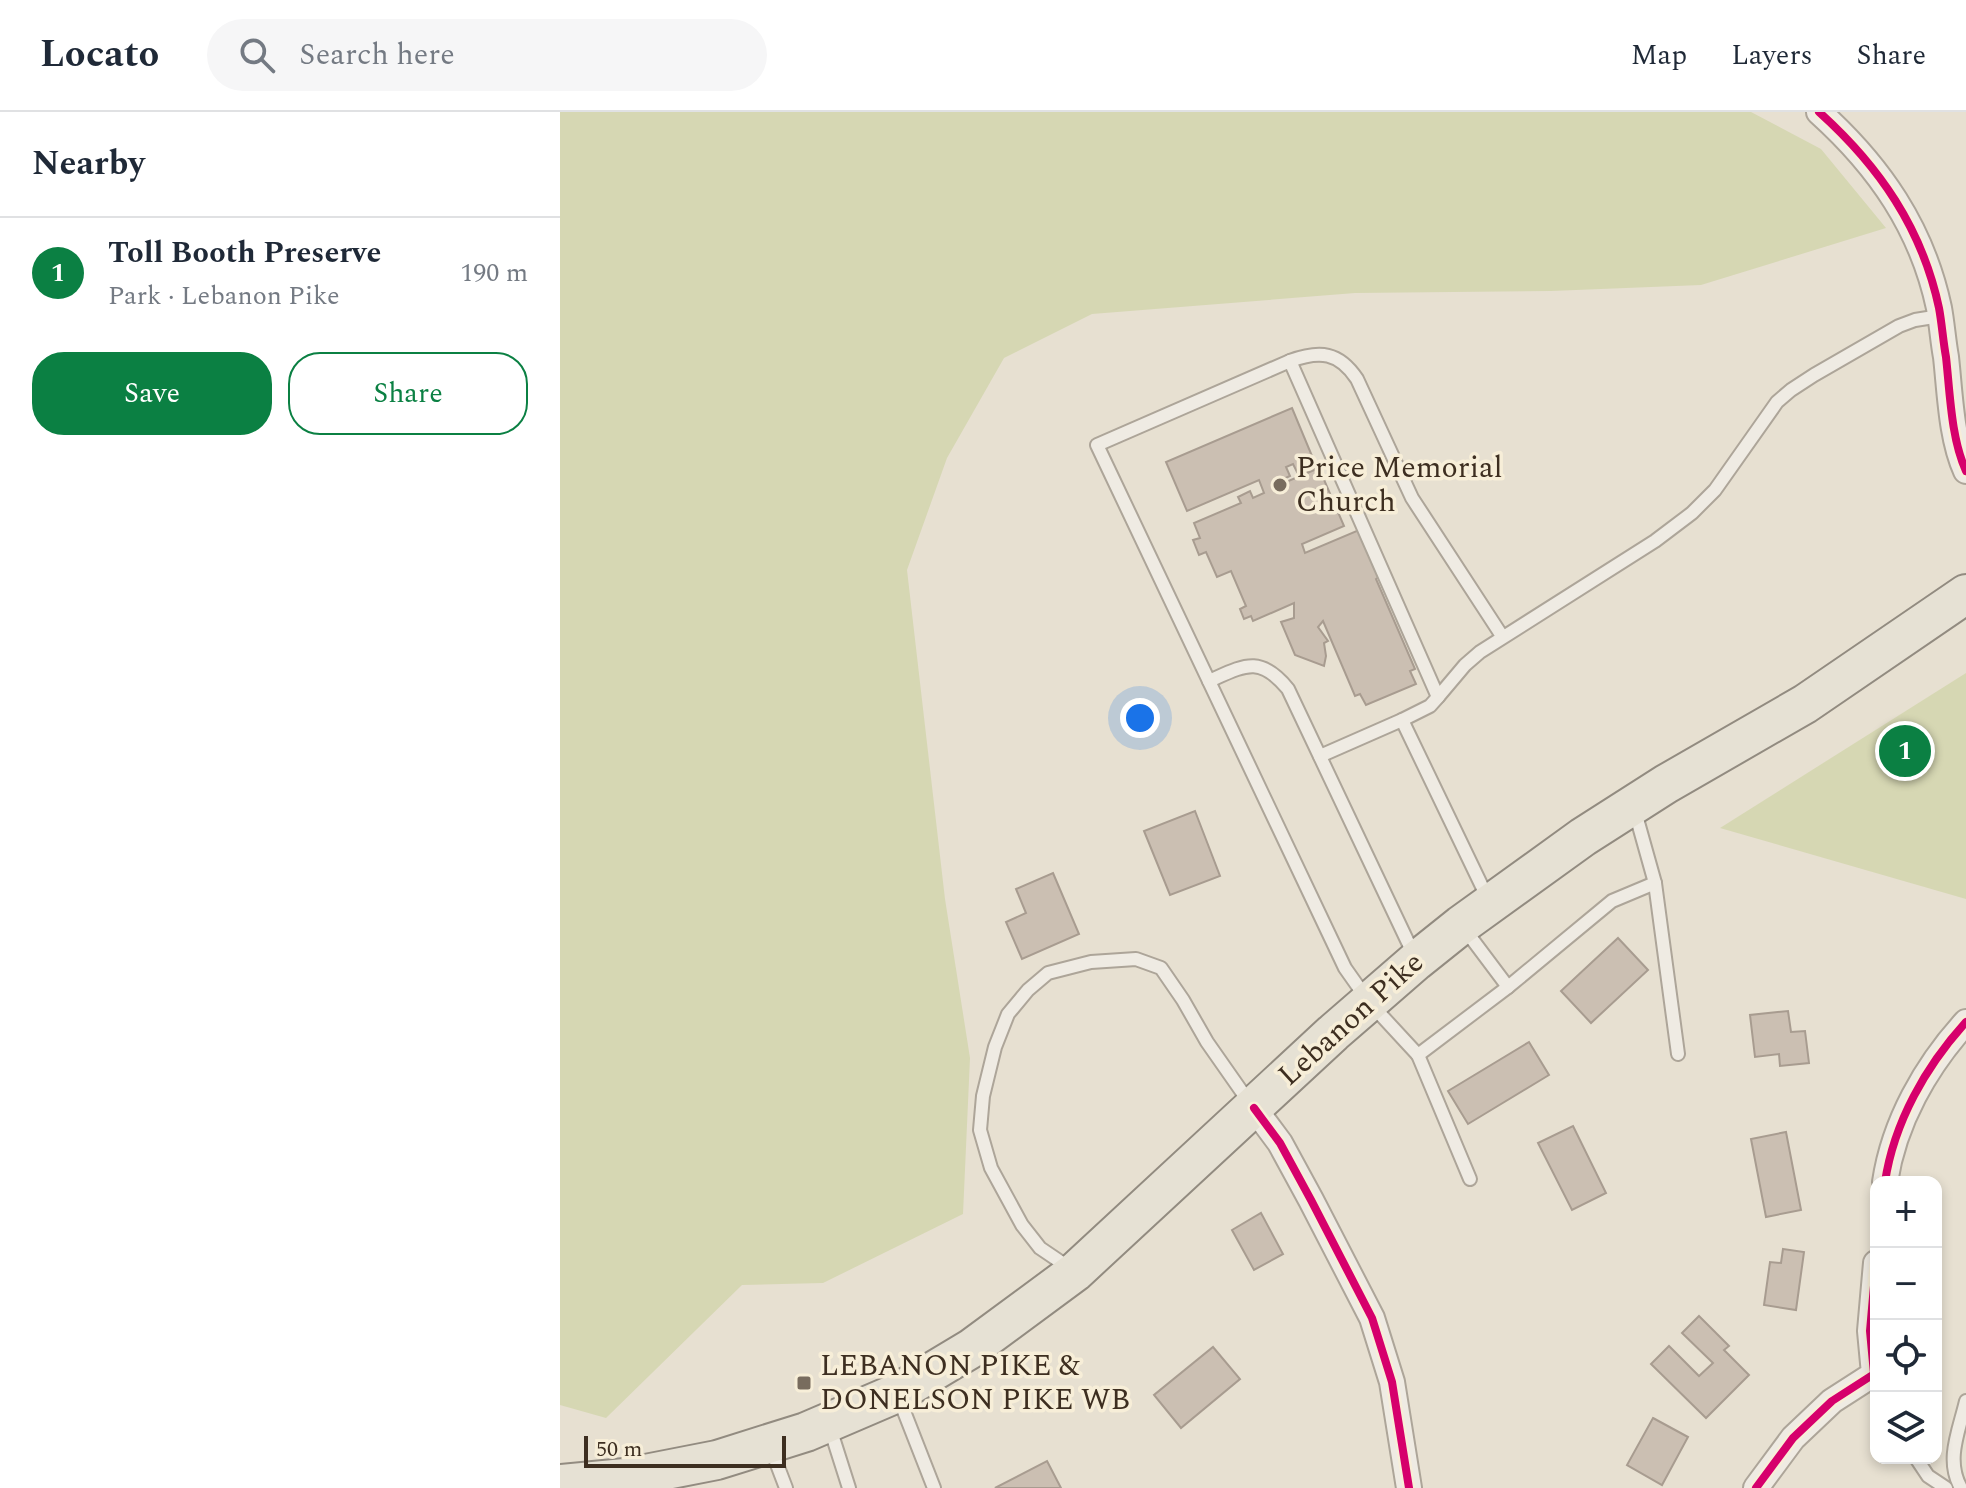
<!DOCTYPE html>
<html lang="en">
<head>
<meta charset="utf-8">
<style>
  :root { --surface:#fff; --page:#f6f6f7; --text:#1f2937; --muted:#747a83; --line:#e0e1e3; --accent:#0b8043 }
  body { margin:0; font-family:Spectral,serif; background:var(--page); color:var(--text) }
  .controls { position:absolute; right:24px; bottom:24px; display:grid; overflow:hidden; border-radius:16px; box-shadow:0 4px 12px #0003 }
  .controls button { width:72px; height:72px; display:grid; place-items:center; padding:0; border:0; border-bottom:2px solid var(--line); background:var(--surface); color:var(--text); font:40px sans-serif }
  .scale { position:absolute; left:24px; bottom:20px; width:202px; box-sizing:border-box; padding-left:8px; border:4px solid #3d2e20; border-top:0; font-size:22px; line-height:28px; white-space:nowrap; color:#3d2e20; -webkit-text-stroke:6px #f7eed8; paint-order:stroke }
  .you { position:absolute; left:580px; top:606px; width:28px; height:28px; margin:-20px; border:6px solid #fff; border-radius:50%; background:#1a73e8; box-shadow:0 0 0 12px #1a73e833 }
  .badge { display:grid; place-items:center; width:52px; height:52px; border-radius:50%; background:var(--accent); color:#fff; font-size:26px; font-weight:700 }
  .pin { position:absolute; translate:-50% -50%; border:4px solid #fff; box-shadow:0 2px 8px #0006 }
  .list { margin:0; padding:0; list-style:none }
  h2 { display:flex; justify-content:space-between; align-items:center; height:104px; margin:0; padding:0 32px; font-size:34px }
  h2 small { font-size:26px; font-weight:400; color:var(--muted) }
  .list li { display:grid; grid-template-columns:52px 1fr auto; gap:24px; align-items:center; box-sizing:border-box; height:112px; padding:0 32px; border-top:2px solid var(--line) }
  .list b { display:block; font-size:30px; white-space:nowrap }
  .list p { margin:0; font-size:26px; white-space:nowrap; color:var(--muted) }
  .list em { font-size:26px; font-style:normal; color:var(--muted) }
  .actions { display:flex; gap:16px; padding:24px 32px }
  .actions a { flex:1; padding:18px 0; border:2px solid var(--accent); border-radius:32px; text-align:center; font-size:28px; color:var(--accent) }
  .actions .main { background:var(--accent); color:#fff }
  .icon { flex:none; width:44px; height:44px; fill:none; stroke:currentColor; stroke-width:2; stroke-linecap:round; stroke-linejoin:round }
  .map { position:relative; flex:none; width:1406px; height:1376px; overflow:hidden }
  header { display:flex; align-items:center; gap:48px; box-sizing:border-box; height:112px; padding:0 40px; background:var(--surface); border-bottom:2px solid var(--line) }
  header strong { font-size:38px }
  nav { display:flex; gap:44px; margin-inline-start:auto; font-size:28px }
  .search { width:560px; height:72px; background:var(--page); display:flex; align-items:center; gap:20px; box-sizing:border-box; padding:0 28px; border-radius:44px; color:var(--muted); font-size:30px }
  main { display:flex }
  aside { flex:1; background:var(--surface) }
  .map>svg:first-child { display:block }
  .green { fill:#d6d7b3 }
  .building { fill:#cbbfb2; stroke:#a89c90; stroke-width:2 }
  .lines { fill:none; stroke-linecap:round; stroke-linejoin:round }
  .lane-casing { stroke:#ada599; stroke-width:16 }
  .street-casing { stroke:#ada599; stroke-width:28 }
  .primary-casing { stroke:#928b80; stroke-width:42 }
  .lane { stroke:#efebe3; stroke-width:12 }
  .street { stroke:#efebe3; stroke-width:24 }
  .primary { stroke:#e6e1d4; stroke-width:38 }
  .cycleway-casing { stroke:#f7eed8; stroke-width:13 }
  .cycleway { stroke:#d6006c; stroke-width:8 }
  .poi-dot { fill:#786c5e; stroke:#f7eed8; stroke-width:3 }
  .labels { text-anchor:middle; dominant-baseline:central; stroke-width:7; stroke-linejoin:round; paint-order:stroke }
  .poi-label { font-size:30px; fill:#3d2e20; stroke:#f7eed8; text-anchor:start }
  .street-label { font-size:30px; fill:#3d2e20; stroke:#f7eed8 }
</style>
</head>
<body>
<header>
<strong>Locato</strong>
<div class="search"><svg class="icon" aria-label="search" viewBox="0 0 24 24"><circle cx="10" cy="10" r="6"/><path d="M15 15l6 6"/></svg>Search here</div>
<nav><a>Map</a><a>Layers</a><a>Share</a></nav>
</header>
<main>
<aside>
<h2>Nearby<small></small></h2>
<ul class="list">
<li><span class="badge">1</span><div><b>Toll Booth Preserve</b><p>Park · Lebanon Pike</p></div><em>190 m</em></li>
</ul>
<div class="actions"><a class="main">Save</a><a>Share</a></div>
</aside>
<div class="map">
<svg width="1406" height="1376" viewBox="0 0 1406 1376">
  <rect width="100%" height="100%" fill="#e7e0d1"/>
  <g class="green">
    <polygon points="0,0 1191,0 1261,37 1326,116 1141,173 991,179 795,181 532,202 444,246 387,346 347,458 385,787 410,946 403,1102 263,1171 182,1173 46,1306 0,1293"/>
    <polygon points="1406,561 1406,787 1160,716"/>
  </g>
  <g class="building">
    <polygon points="732,296 757,356 739,364 733,352 726,355 730,364 717,370 719,373 759,356 784,414 742,432 745,441 799,418 819,465 816,467 855,557 850,559 856,572 806,593 800,582 795,584 763,509 758,515 768,529 764,531 766,544 764,554 735,543 721,510 734,506 734,491 693,509 691,504 684,507 680,497 686,494 671,459 657,465 646,440 639,443 633,428 640,426 634,411 681,391 678,385 690,379 693,386 704,381 699,368 627,399 606,350"/>
    <polygon points="635,699 660,764 610,783 584,719"/>
    <polygon points="493,761 519,822 462,847 446,810 466,801 456,777"/>
    <polygon points="1058,826 1088,858 1031,911 1001,879"/>
    <polygon points="1228,899 1231,920 1245,919 1249,951 1220,954 1219,942 1195,945 1190,903"/>
    <polygon points="969,930 989,963 908,1012 888,979"/>
    <polygon points="1013,1014 1046,1081 1012,1098 978,1031"/>
    <polygon points="1226,1020 1241,1098 1206,1105 1191,1027"/>
    <polygon points="701,1101 723,1142 694,1158 672,1118"/>
    <polygon points="1223,1137 1244,1140 1236,1198 1204,1193 1210,1150 1221,1151"/>
    <polygon points="1139,1204 1169,1234 1164,1238 1189,1263 1146,1306 1091,1252 1109,1234 1139,1264 1153,1251 1122,1221"/>
    <polygon points="653,1235 680,1267 621,1316 594,1283"/>
    <polygon points="1093,1306 1128,1325 1102,1373 1067,1353"/>
    <polygon points="487,1349 501,1376 435,1376"/>
  </g>
  <g class="lines">
    <defs>
      <g id="lane">
        <path d="M730,249C760,238 779,240 797,267L852,386L942,524"/>
        <path d="M649,569C685,553 700,543 728,577L854,843"/>
        <polyline points="878,585 905,553 920,540 1095,429 1132,401 1155,378 1217,290 1231,278 1254,263 1339,214 1355,208 1380,204"/>
        <polyline points="760,644 842,608"/>
        <polyline points="1074,696 1095,771 1118,942"/>
        <polyline points="929,789 842,608 870,594 878,585 730,249 537,333 785,856 809,890 858,943 948,875 1052,789 1095,771"/>
        <polyline points="903,815 948,875"/>
        <polyline points="858,943 910,1067"/>
        <polyline points="511,1157 480,1136 462,1113 431,1056 420,1018 423,984 435,935 448,902 468,878 488,861 531,850 576,847 601,856 623,888 647,930 689,990"/>
        <polyline points="338,1284 374,1376"/>
        <polyline points="269,1313 289,1376"/>
        <polyline points="210,1334 226,1376"/>
        <polyline points="1356,1346 1368,1364 1386,1376"/>
        <path d="M1401,1376C1385,1348 1399,1319 1406,1289"/>
      </g>
      <g id="street">
        <path d="M1259,0C1319,54 1362,116 1379,196C1382,212 1383,229 1386,245C1390,281 1391,326 1406,359"/>
        <polyline points="694,996 720,1031 751,1088 812,1206 832,1270 849,1376"/>
        <path d="M1325,1070C1334,1010 1366,954 1406,910"/>
        <polyline points="1196,1376 1233,1326 1272,1289 1314,1262 1310,1219 1316,1151"/>
      </g>
      <polyline id="primary" points="0,1372 65,1366 157,1348 246,1320 337,1281 412,1236 515,1160 773,921 856,849 901,813 1023,725 1106,672 1245,592 1406,482"/>
    </defs>
    <use href="#lane" class="lane-casing"/>
    <use href="#street" class="street-casing"/>
    <use href="#primary" class="primary-casing"/>
    <use href="#lane" class="lane"/>
    <use href="#street" class="street"/>
    <use href="#primary" class="primary"/>
    <defs>
      <g id="cycleway">
        <path d="M1259,0C1319,54 1362,116 1379,196C1382,212 1383,229 1386,245C1390,281 1391,326 1406,359"/>
        <polyline points="694,996 720,1031 751,1088 812,1206 832,1270 849,1376"/>
        <path d="M1325,1070C1334,1010 1366,954 1406,910"/>
        <polyline points="1196,1376 1233,1326 1272,1289 1314,1262 1310,1219 1316,1151"/>
      </g>
    </defs>
    <use href="#cycleway" class="cycleway-casing"/>
    <use href="#cycleway" class="cycleway"/>
  </g>
  <g class="poi-dot">
    <circle cx="720" cy="373" r="8"/>
    <rect x="236" y="1263" width="16" height="16" rx="4"/>
  </g>
  <g class="labels">
    <g class="poi-label">
      <text x="736" y="356">Price Memorial<tspan x="736" dy="34">Church</tspan></text>
      <text x="260" y="1254">LEBANON PIKE &amp;<tspan x="260" dy="34">DONELSON PIKE WB</tspan></text>
    </g>
    <g class="street-label">
      <text transform="translate(791 907) rotate(-42)">Lebanon Pike</text>
    </g>
  </g>
</svg>
<div class="controls">
<button>+</button>
<button>−</button>
<button><svg class="icon" aria-label="locate" viewBox="0 0 24 24"><circle cx="12" cy="12" r="6"/><path d="M12 2v4M12 18v4M2 12h4M18 12h4"/></svg></button>
<button><svg class="icon" aria-label="layers" viewBox="0 0 24 24"><path d="M12 4l9 5-9 5-9-5zM3 14l9 5 9-5"/></svg></button>
</div>
<div class="scale">50 m</div>
<div class="you"></div>
<div class="pin badge" style="left:1345px;top:639px">1</div>
</div>
</main>
</body>
</html>
